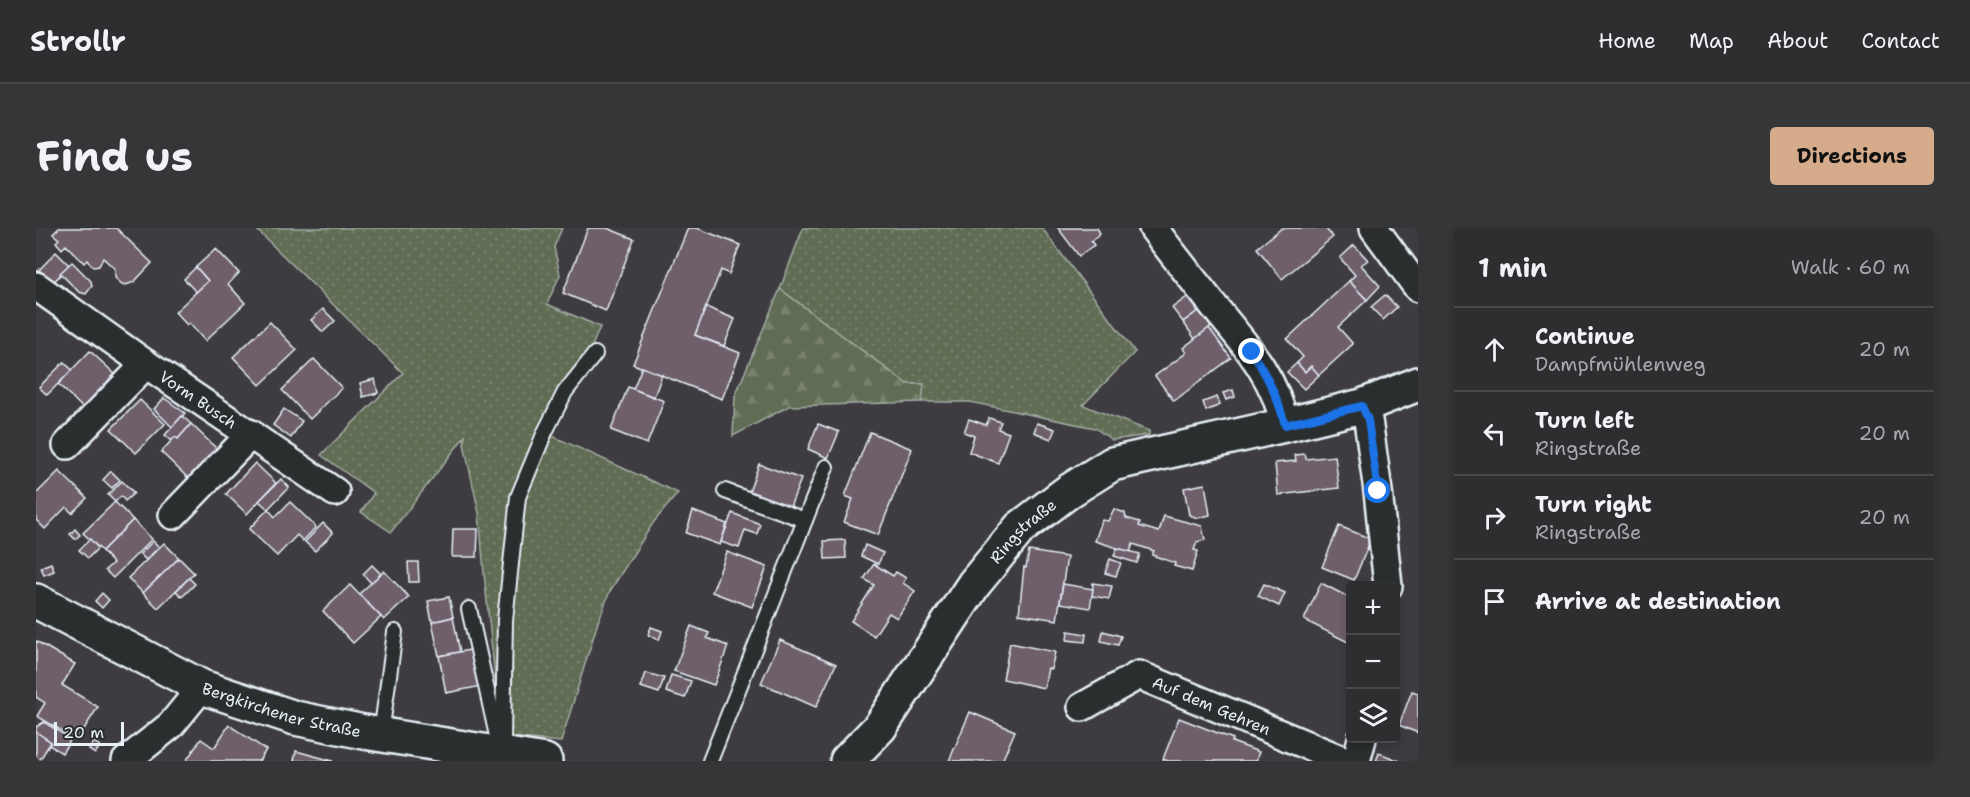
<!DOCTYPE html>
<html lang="en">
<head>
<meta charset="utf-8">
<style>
  :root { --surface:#2e2d30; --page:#363538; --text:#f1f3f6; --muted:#a7a8ab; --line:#49494c; --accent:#d6ab8b }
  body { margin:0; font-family:"Shantell Sans",sans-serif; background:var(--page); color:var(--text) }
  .controls { position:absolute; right:18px; bottom:18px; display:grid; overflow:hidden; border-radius:6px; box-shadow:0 3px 9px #0003 }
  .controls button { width:54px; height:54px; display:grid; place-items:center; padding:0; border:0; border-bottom:2px solid var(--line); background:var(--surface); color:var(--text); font:30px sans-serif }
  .scale { position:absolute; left:18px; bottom:15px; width:70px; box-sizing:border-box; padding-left:6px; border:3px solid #e8f1f8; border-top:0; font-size:16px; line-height:21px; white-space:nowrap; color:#e8f1f8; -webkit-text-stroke:4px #2a2d2e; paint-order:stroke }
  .stop { position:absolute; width:18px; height:18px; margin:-14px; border:4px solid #1a73e8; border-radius:50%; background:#fff }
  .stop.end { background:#1a73e8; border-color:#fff; box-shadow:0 2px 6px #0008 }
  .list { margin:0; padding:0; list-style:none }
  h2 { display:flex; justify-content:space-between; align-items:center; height:78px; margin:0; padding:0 24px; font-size:26px }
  h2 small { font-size:20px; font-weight:400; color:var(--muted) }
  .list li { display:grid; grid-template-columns:39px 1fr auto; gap:18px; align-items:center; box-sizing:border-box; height:84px; padding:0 24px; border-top:2px solid var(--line) }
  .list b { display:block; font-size:22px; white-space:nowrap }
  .list p { margin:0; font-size:20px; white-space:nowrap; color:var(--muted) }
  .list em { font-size:20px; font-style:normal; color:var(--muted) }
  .icon { flex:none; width:33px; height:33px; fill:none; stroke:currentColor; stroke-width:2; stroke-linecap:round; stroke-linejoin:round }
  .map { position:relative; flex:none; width:1382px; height:533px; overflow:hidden; border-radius:6px }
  header { display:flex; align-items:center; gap:36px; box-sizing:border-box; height:84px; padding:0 30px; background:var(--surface); border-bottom:2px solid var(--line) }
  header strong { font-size:28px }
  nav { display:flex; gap:33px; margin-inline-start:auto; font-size:21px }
  .intro { display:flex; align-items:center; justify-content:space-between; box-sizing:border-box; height:144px; padding:0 36px }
  h1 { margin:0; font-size:42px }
  .button { padding:15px 27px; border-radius:6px; background:var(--accent); color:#111; font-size:21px; font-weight:700 }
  main { display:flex; gap:36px; padding:0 36px }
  aside { flex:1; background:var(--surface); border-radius:6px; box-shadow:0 3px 9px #0003 }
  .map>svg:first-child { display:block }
  .grass { fill:url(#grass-dots); stroke:#a4aea6; stroke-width:1.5 }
  .forest { fill:url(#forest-firs); stroke:#a4aea6; stroke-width:1.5 }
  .building { fill:#6e5e6b; stroke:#e8f1f8; stroke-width:1.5 }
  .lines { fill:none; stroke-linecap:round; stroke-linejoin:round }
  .lane-casing { stroke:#e8f1f8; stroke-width:18 }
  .street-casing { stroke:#e8f1f8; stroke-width:32 }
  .secondary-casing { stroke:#e8f1f8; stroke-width:38 }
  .lane { stroke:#2a2d2e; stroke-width:14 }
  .street { stroke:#2a2d2e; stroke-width:27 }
  .secondary { stroke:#2a2d2e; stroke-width:33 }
  .route { stroke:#1a73e8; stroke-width:8 }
  .labels { text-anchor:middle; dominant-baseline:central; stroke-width:4.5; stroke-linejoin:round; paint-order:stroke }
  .street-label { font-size:16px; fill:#e8f1f8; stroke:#2a2d2e }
</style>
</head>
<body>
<header>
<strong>Strollr</strong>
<nav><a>Home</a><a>Map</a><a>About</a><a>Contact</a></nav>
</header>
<div class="intro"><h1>Find us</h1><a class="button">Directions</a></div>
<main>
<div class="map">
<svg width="1382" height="533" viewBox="0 0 1382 533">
  <defs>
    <pattern id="grass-dots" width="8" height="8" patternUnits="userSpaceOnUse" patternTransform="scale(1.5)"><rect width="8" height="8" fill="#616c53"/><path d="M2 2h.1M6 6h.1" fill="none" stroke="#78816c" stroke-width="1.8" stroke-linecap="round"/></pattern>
    <pattern id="forest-firs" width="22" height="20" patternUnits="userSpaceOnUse" patternTransform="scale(1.5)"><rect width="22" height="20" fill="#616c53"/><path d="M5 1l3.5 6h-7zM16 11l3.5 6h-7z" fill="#78816c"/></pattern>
  </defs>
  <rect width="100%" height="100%" fill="#3e3c40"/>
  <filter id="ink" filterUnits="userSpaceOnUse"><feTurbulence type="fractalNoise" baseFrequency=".0167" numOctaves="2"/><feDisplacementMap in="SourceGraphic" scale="12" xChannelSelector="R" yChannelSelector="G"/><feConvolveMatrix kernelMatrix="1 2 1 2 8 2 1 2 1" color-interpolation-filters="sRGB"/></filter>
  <g filter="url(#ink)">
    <g class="grass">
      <polygon points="219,0 526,0 518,19 524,47 511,76 564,99 554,123 514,207 642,265 617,295 574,363 562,394 525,514 465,508 448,345 443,285 428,216 429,208 355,304 325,284 338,265 285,227 367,145"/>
      <polygon points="767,0 1006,0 1099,124 1047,177 1113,203 1113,207 1076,212 1059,200 934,174 886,174 887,156 871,156 744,61"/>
    </g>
    <polygon class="forest" points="744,61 871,156 888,156 886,174 753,178 697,208 699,168"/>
    <g class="building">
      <polygon points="23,0 80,0 116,35 98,54 90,57 86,56 79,50 79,41 67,30 63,38 57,39 51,32 48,35 30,17 26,21 20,14 23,11 17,6"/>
      <polygon points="552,0 571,0 598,11 570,83 527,65"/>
      <polygon points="652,0 661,0 704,17 693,46 685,42 659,107 704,125 686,171 597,136"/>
      <polygon points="1022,0 1061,0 1064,5 1055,13 1058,17 1043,28"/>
      <polygon points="1246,0 1289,0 1297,9 1246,51 1221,20"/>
      <polygon points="1318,17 1332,32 1325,37 1344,58 1331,72 1313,53 1319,47 1304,30"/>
      <polygon points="180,21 203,45 192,56 209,75 169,113 153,95 151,97 139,84 172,53 160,39"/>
      <polygon points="20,24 33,37 16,56 3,42"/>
      <polygon points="36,34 55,53 56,58 50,66 43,64 24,45"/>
      <polygon points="160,39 172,53 160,64 148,51"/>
      <polygon points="1313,53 1331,72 1302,99 1317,116 1283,147 1275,138 1269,144 1261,135 1267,129 1251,111"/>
      <polygon points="1154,67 1165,81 1147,94 1136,80"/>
      <polygon points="1349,67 1361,79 1347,92 1335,79"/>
      <polygon points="670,79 699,91 688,118 659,107"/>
      <polygon points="287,81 299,93 287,104 275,92"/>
      <polygon points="1165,81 1177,97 1159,111 1147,94"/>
      <polygon points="234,94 261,122 224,157 197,129"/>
      <polygon points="1173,100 1195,130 1138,173 1119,148 1150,125 1147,120"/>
      <polygon points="54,123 80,147 48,181 22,156"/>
      <polygon points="278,131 306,160 274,191 246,162"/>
      <polygon points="28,134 36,142 11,167 3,159"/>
      <polygon points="1261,135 1269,144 1275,138 1283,147 1268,161 1251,144"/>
      <polygon points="606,139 626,147 618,169 597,161"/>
      <polygon points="339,151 342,165 327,169 324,155"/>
      <polygon points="592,159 628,173 611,216 575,202"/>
      <polygon points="1197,162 1199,169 1190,172 1187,165"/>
      <polygon points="1181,169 1184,177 1170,183 1167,174"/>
      <polygon points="128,170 149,185 136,199 118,181"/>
      <polygon points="104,172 129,196 100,225 75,201"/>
      <polygon points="248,181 266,193 255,210 237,197"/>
      <polygon points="146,188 155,196 142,211 139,209 136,213 129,207"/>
      <polygon points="953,190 965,194 962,201 973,205 962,235 933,224 938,208 928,204 933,191 950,197"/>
      <polygon points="1001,195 1019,201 1015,211 998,204"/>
      <polygon points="155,196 181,221 153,251 125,224 139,209 142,211"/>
      <polygon points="782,196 803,204 792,230 772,221"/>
      <polygon points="834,204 876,221 842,307 808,294 817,271 809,268"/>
      <polygon points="1269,226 1270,231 1299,228 1303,260 1242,267 1239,235 1260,233 1259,227"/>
      <polygon points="219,235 240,255 211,286 190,266"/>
      <polygon points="723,236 765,251 754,279 713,264"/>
      <polygon points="23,243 51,270 36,285 30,279 9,301 0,292 0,266"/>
      <polygon points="75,243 84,252 76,260 67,252"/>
      <polygon points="245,251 253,259 232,281 223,273"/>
      <polygon points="86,253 98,265 89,273 85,268 79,274 72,267"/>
      <polygon points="1169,256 1174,287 1162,290 1153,287 1148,260"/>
      <polygon points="79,274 97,292 66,323 47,305"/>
      <polygon points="254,274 280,299 267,313 261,307 241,328 213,301 232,281 239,289"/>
      <polygon points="1078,281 1089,285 1090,290 1104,294 1103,298 1123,304 1128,288 1166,298 1169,312 1161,314 1158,322 1162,323 1156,343 1138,338 1139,335 1116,327 1118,323 1097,316 1094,324 1059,313 1066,292 1072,293"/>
      <polygon points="657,283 691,296 684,317 650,305"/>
      <polygon points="696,285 724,296 721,306 709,302 703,320 685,314"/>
      <polygon points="97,292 116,311 77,350 69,342 77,335 66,323"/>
      <polygon points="287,295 297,305 279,323 269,314"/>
      <polygon points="1303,298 1335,311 1318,352 1286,339"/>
      <polygon points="39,301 44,307 39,311 34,306"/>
      <polygon points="417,301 442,301 441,329 416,329"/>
      <polygon points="54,311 62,320 52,330 43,322"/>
      <polygon points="809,312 810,330 789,331 788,313"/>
      <polygon points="117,313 123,319 110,332 104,326"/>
      <polygon points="128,315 143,330 107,365 92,350"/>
      <polygon points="829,317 847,325 842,336 825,328"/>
      <polygon points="1081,320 1104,326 1101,335 1078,328"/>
      <polygon points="993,323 1031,329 1021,392 983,386 988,339 990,340"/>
      <polygon points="691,324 731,339 716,379 676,364"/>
      <polygon points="143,330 158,345 122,380 107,365"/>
      <polygon points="1074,331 1085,335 1080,348 1069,345"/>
      <polygon points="372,334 382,334 383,354 373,354"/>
      <polygon points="15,335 18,343 8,347 5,339"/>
      <polygon points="838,336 857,348 860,344 870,350 867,355 879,363 861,390 853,385 838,408 815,393 838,357 828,351"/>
      <polygon points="336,337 345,346 335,355 327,346"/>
      <polygon points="348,343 373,369 348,392 323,366"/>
      <polygon points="153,350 159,356 146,369 140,363"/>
      <polygon points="1057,355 1076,358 1073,371 1056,368"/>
      <polygon points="1285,355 1314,370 1314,415 1268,392"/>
      <polygon points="1027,356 1057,361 1054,380 1024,375"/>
      <polygon points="1228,356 1249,365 1243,378 1222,368"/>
      <polygon points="314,357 345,389 317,415 287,383"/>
      <polygon points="66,365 73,372 66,380 59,373"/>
      <polygon points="413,369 417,389 396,394 392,373"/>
      <polygon points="417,389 424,424 403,428 396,394"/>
      <polygon points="655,398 673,405 671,410 692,418 678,457 638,443"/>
      <polygon points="615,399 626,403 623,412 612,407"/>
      <polygon points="1032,403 1050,406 1049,414 1031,412"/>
      <polygon points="1067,403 1085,408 1082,417 1065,413"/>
      <polygon points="744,412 800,436 780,479 725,455"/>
      <polygon points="0,413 39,436 26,457 62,479 41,512 1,488 9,475 0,469"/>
      <polygon points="974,415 1019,424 1015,441 1012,440 1008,460 967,451"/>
      <polygon points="439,421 446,458 410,465 403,428"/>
      <polygon points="610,445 628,450 623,465 605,459"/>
      <polygon points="635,447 655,453 649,470 630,464"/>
      <polygon points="1376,463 1382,465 1382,505 1363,497"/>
      <polygon points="934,484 979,503 966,533 913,533"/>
      <polygon points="1143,490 1197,511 1196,514 1223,524 1220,533 1132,533 1127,531"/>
      <polygon points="8,494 35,511 26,525 13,517 15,514 0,504 0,499"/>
      <polygon points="193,497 230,522 223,533 150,533 165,511 178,520"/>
      <polygon points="0,504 15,514 3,533 0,533"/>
      <polygon points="58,514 64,518 59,526 53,522"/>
      <polygon points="260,523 297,533 258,533"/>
      <polygon points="1343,525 1364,533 1340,533"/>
    </g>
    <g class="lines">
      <defs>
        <g id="lane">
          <polyline points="689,263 769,292"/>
          <polyline points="433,381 461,508"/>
          <polyline points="345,506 359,404"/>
          <polyline points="464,525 467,511 469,392 482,269 509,204 529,164 559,126"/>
          <polyline points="674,533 790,239"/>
        </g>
        <g id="street">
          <path d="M1117,0C1139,29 1162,58 1185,87C1214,122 1239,151 1249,197"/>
          <polyline points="1338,0 1382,60"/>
          <path id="s1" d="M0,58L110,136L299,264"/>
          <polyline points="1326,178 1332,192 1342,263 1352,358"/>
          <polyline points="31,217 110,136"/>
          <polyline points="137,287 215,206"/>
          <path id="s2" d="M1046,479L1103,447L1309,533"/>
          <polyline points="90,533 135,497 166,459"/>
          <polyline points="1320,533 1326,511"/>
        </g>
        <g id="secondary">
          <path id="s3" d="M0,373L166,459L259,490L328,504L509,533"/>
          <path id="s4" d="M811,533L844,499L938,356L984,300L1033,263L1076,236L1249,197L1326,178L1382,156"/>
        </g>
      </defs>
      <use href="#lane" class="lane-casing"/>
      <use href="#street" class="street-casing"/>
      <use href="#secondary" class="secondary-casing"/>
      <use href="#lane" class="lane"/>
      <use href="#street" class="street"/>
      <use href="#secondary" class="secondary"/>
    </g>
  </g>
  <g class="lines" filter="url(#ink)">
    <path class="route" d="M1216,124C1231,148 1243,171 1249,197L1326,178L1332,192L1342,263"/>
  </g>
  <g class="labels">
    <g class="street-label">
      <text stroke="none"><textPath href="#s1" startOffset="198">Vorm Busch</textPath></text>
      <text stroke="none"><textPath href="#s4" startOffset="291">Ringstraße</textPath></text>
      <text stroke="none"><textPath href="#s2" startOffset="144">Auf dem Gehren</textPath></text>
      <text stroke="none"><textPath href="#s3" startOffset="270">Bergkirchener Straße</textPath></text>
    </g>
  </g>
</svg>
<div class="controls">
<button>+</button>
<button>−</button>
<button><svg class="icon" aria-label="layers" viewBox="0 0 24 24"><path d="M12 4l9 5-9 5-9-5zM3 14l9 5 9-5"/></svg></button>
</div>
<div class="scale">20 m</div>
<div class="stop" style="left:1342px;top:263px"></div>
<div class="stop end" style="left:1216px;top:124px"></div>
</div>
<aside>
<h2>1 min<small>Walk · 60 m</small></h2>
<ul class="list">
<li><svg class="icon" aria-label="ahead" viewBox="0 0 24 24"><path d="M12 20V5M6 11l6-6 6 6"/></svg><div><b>Continue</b><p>Dampfmühlenweg</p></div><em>20 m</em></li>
<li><svg class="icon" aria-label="left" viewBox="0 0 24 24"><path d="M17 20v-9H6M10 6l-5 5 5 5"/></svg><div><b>Turn left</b><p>Ringstraße</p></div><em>20 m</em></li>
<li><svg class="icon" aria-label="right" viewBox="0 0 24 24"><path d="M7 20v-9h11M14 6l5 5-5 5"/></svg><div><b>Turn right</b><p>Ringstraße</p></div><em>20 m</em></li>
<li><svg class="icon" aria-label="arrive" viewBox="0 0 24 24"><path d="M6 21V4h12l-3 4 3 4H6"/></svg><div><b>Arrive at destination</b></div></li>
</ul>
</aside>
</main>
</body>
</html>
